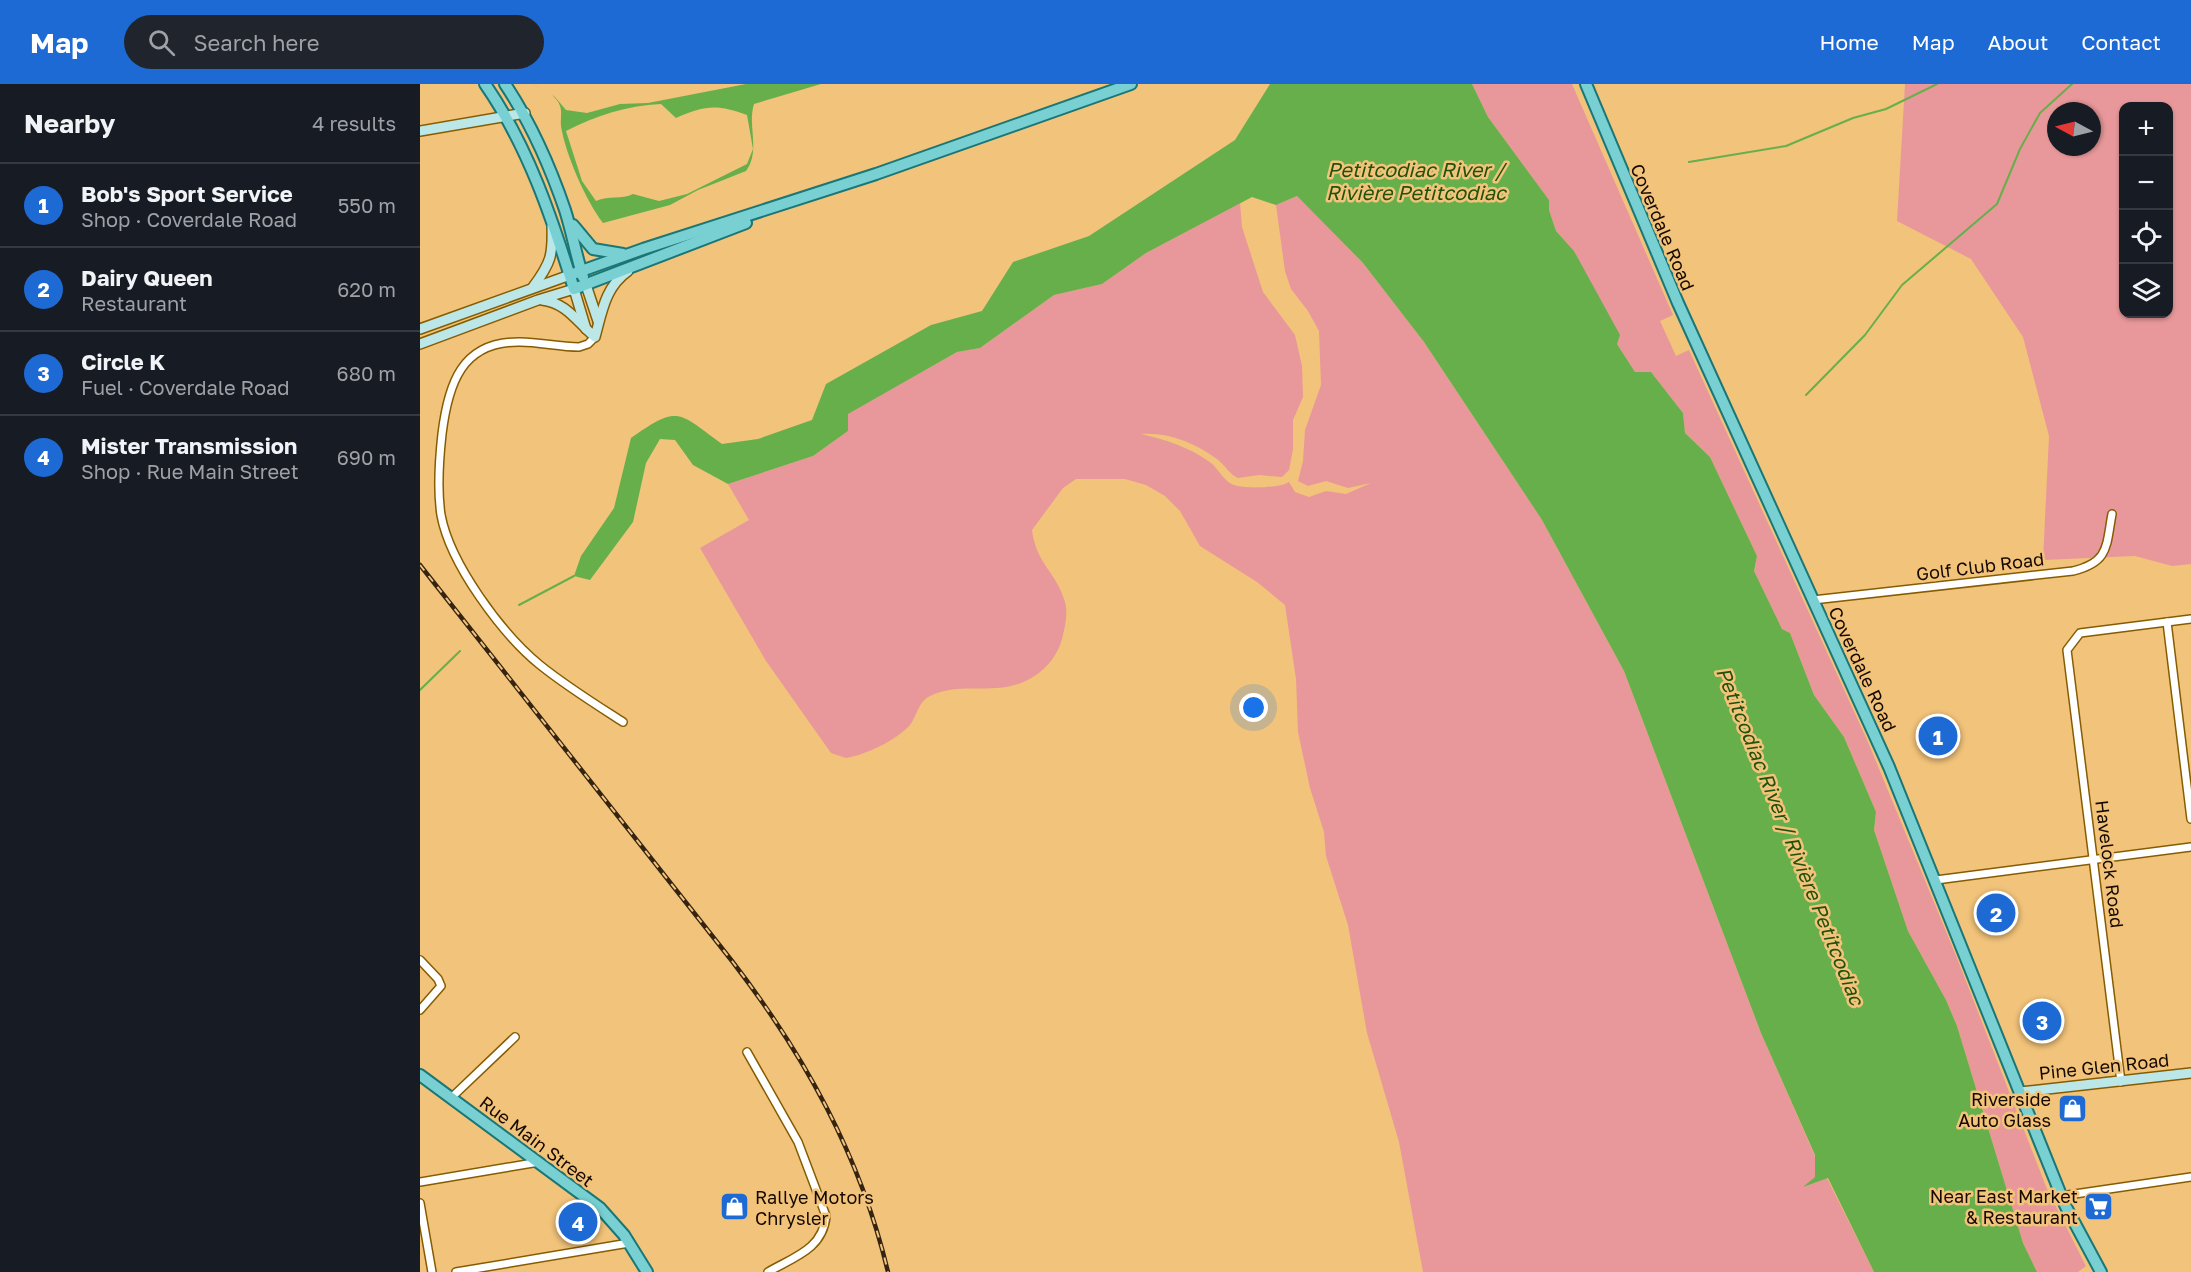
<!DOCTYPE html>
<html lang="en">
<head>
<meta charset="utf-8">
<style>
  :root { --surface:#171b24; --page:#20242c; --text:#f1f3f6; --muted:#9ea1a6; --line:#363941; --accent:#1d6ad5 }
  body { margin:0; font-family:"Golos Text",sans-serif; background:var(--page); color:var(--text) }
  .controls { position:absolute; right:18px; top:18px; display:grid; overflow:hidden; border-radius:12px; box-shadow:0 2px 4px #0004 }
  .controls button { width:54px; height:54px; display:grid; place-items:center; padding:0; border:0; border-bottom:2px solid var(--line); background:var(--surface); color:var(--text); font:30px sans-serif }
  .compass { position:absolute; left:1627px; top:18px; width:54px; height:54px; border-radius:50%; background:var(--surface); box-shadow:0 2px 4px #0004; rotate:277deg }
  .you { position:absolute; left:834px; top:624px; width:21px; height:21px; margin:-15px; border:4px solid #fff; border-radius:50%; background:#1a73e8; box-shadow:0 0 0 9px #1a73e833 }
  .badge { display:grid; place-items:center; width:39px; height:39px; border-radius:50%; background:var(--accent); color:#fff; font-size:20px; font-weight:700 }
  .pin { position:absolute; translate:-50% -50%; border:3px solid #fff; box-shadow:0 2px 6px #0006 }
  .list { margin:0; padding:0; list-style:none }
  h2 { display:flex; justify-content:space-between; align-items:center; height:78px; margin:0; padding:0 24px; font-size:26px }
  h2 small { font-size:20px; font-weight:400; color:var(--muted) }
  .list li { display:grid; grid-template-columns:39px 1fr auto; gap:18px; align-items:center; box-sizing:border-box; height:84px; padding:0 24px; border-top:2px solid var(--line) }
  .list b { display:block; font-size:22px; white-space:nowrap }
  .list p { margin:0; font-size:20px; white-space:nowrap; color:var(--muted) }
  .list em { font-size:20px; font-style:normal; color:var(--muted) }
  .icon { flex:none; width:33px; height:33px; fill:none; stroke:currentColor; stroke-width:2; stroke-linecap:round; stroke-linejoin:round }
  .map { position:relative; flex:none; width:1771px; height:1188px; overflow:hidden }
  header { display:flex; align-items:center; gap:36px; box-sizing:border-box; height:84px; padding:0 30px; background:var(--accent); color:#fff }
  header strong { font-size:28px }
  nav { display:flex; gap:33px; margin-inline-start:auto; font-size:21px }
  .search { width:420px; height:54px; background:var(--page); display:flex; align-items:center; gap:15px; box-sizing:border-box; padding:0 21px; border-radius:33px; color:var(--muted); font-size:22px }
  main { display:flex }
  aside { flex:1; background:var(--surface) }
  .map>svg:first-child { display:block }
  .green { fill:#e8989a; fill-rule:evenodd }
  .water { fill:#66af4b; fill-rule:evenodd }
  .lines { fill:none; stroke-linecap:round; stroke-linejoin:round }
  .stream { stroke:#66af4b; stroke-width:2 }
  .street-casing { stroke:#865c01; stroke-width:10 }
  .secondary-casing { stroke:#865c01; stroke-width:12 }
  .primary-casing { stroke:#1b7676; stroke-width:14 }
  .street { stroke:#fff; stroke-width:7 }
  .secondary { stroke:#bce7e9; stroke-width:9 }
  .primary { stroke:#78d0d3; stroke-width:10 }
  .rail-casing { stroke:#362412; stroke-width:4.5 }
  .rail { stroke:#f2c37a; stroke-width:2; stroke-dasharray:7; stroke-linecap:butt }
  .labels { text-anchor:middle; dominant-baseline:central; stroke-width:5; stroke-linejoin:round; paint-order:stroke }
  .street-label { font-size:18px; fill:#160900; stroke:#f2c37a }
  .poi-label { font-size:18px; fill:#160900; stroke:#f2c37a; text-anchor:end }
  .water-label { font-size:20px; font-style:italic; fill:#21510b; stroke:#f2c37a }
</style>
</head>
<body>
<header>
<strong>Map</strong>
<div class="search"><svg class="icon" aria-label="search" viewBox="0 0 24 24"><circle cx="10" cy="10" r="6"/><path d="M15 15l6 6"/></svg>Search here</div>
<nav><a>Home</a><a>Map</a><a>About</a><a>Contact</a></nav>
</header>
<main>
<aside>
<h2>Nearby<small>4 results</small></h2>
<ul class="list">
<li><span class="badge">1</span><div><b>Bob's Sport Service</b><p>Shop · Coverdale Road</p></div><em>550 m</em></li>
<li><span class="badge">2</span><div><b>Dairy Queen</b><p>Restaurant</p></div><em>620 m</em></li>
<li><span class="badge">3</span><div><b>Circle K</b><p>Fuel · Coverdale Road</p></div><em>680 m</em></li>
<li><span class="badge">4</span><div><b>Mister Transmission</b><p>Shop · Rue Main Street</p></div><em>690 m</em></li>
</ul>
</aside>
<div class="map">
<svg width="1771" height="1188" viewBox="0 0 1771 1188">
  <rect width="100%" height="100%" fill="#f2c37a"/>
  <g class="green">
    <polygon points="1052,0 1152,0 1253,231 1240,237 1256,272 1269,266 1448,658 1537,874 1627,1105 1666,1182 1658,1188 1617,1188 1603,1159 1537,942 1526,916 1488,847 1454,746 1456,728 1424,653 1394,611 1370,549 1362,545 1334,487 1337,472 1290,373 1265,349 1263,329 1231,288 1215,288 1197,260 1154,167 1136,147 1129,126 1129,116 1068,33"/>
    <path d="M1485,0H1771V480L1752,482L1715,472L1623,476L1629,352L1603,253L1551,175L1477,137ZM1704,22H1748V230H1704ZM1636,27H1672V63H1636Z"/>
    <path d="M877,112L943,179L1004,258L1122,436L1204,587L1341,949L1395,1072V1093L1385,1102L1407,1094L1454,1188H1003L979,1058L947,949L928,841L906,772L904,748L890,704L878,648L876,595L865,521L837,498L780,462L760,427L745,412L726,401L705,395H656L643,404L612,446C616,479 635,487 644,515C649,528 645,542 642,555C638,570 628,583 616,591C580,616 544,595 510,612C498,618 497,632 490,641C477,656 445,671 426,674L411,669L346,577L280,464L329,436L308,400L393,372L428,347L427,330L537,268L560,264L634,211L682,200L726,169L820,119L822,143L843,208L875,251L882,282L883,313L873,336V365L869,386L862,393L839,391L818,394C809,390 805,381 797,375C775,359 748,348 721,350C746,356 770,363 791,379C799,385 803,397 814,401C824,405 862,404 869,398L875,408L889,413L906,407L926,410L951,399L928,404L906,397L888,402L878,397L883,377L885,346L901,301L899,247L888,227L871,205L865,187L856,121Z"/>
  </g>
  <g class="water">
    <path d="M113,0L135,13L146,26L167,29L200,20L228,19L326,0H401L334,20C327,42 341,66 326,87L278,106L250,121L183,139C166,117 145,69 141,42C140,31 144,25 136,15C131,9 120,5 113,0ZM241,20L256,34C284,21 298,20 327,31L333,65L327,80L267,110L239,117L213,110C202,116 189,111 176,117L162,97L146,47C178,31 205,22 241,20Z"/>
    <path d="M850,0H1052L1068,33L1129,116V126L1136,147L1154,167L1200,251L1197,260L1215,288H1231L1263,329L1265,349L1290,373L1337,472L1334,487L1362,545L1370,549L1394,611L1424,653L1456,728L1454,746L1488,847L1526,916L1537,942L1603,1159L1617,1188H1454L1408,1094L1383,1103L1395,1093V1071L1341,949L1204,587L1122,436L1004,258L943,179L877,112L856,121L832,113L726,169L682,200L634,211L560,264L537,268L428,330V347L393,372L308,400L273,381L255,356L240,355L226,379L213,438L170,496L154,492L161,472L194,424L211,354C259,320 258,328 302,360L338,355L392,336L406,300L511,241L562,227L593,178L669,152L815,56Z"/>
  </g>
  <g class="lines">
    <g class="stream">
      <polyline points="1269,78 1366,62 1433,34 1466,25 1517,0"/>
      <polyline points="1386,311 1445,251 1482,201 1577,120 1600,65 1620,29 1652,0"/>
      <polyline points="99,521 154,492"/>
      <polyline points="0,606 40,567"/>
    </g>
    <defs>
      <g id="street">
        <path d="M175,253L168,260L159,263C139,263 120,258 100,258C41,257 28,301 22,350C19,377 17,405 21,431C30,480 82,550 120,581C146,602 175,620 203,638"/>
        <path d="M1393,516L1653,487C1689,478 1686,463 1692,430"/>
        <polyline points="1747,538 1771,735"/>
        <polyline points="1516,796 1771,763"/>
        <polyline points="0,876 18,895 21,902 0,926"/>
        <path d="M327,968L378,1058L406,1132C403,1165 374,1173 348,1188"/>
        <polyline points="1701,998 1647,566 1660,549 1771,535"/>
        <polyline points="31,1014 95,953"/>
        <polyline points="0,1098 119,1078"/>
        <polyline points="1641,1112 1771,1093"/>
        <polyline points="0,1119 12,1188"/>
        <polyline points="36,1188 209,1159"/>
      </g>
      <g id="secondary">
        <polyline points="0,47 105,29"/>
        <polyline points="166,201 178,237"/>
        <path d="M113,203C131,179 133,171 132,142"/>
        <path d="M122,216C147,219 157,238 175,253C182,228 185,203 208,187"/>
        <polyline points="0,245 150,191"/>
        <polyline points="0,260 118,216 154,205 166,245"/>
        <polyline points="1600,1008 1771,989"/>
      </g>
      <g id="primary">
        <path d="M65,0C108,62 132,134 154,205L326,139"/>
        <path d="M85,0C111,39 130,82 145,126C152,148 156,171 163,193"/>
        <polyline points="1166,0 1258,219 1469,683 1645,1121 1681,1188"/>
        <polyline points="153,141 173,165 203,170"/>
        <polyline points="150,191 223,165 456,90 711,0"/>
        <polyline points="0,991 180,1124 204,1151 227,1188"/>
      </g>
    </defs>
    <use href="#street" class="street-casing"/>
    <use href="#secondary" class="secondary-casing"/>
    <use href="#primary" class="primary-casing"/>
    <use href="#street" class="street"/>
    <use href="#secondary" class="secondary"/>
    <use href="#primary" class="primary"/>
    <defs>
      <path id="rail" d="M0,481L312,877C385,972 440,1071 468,1188"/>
    </defs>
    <use href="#rail" class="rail-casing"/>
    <use href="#rail" class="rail"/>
  </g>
  <defs>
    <symbol id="shop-square" viewBox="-11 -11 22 22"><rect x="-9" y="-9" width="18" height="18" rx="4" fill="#1d6ad5" stroke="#f2c37a"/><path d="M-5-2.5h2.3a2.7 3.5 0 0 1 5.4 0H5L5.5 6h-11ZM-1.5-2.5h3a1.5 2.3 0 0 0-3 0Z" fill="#fff"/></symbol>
    <symbol id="supermarket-square" viewBox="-11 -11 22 22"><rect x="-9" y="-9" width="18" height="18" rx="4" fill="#1d6ad5" stroke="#f2c37a"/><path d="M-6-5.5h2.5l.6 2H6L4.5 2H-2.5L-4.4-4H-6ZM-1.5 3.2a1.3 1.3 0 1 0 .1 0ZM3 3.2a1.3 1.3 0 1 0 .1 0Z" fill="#fff"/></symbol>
  </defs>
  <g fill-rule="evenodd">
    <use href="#shop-square" x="1636" y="1008" width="33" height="33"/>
    <use href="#supermarket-square" x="1662" y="1106" width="33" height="33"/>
    <use href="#shop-square" x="298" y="1106" width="33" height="33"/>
  </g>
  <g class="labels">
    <g class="street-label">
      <text transform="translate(1243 143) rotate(67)">Coverdale Road</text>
      <text transform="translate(1560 482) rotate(-7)">Golf Club Road</text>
      <text transform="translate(1443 585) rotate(65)">Coverdale Road</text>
      <text transform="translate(1690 780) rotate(83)">Havelock Road</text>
      <text transform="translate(1684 982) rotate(-6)">Pine Glen Road</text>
      <text transform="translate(117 1057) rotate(37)">Rue Main Street</text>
    </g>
    <g class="poi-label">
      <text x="1631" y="1015">Riverside<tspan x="1631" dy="21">Auto Glass</tspan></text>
      <text x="1658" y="1112">Near East Market<tspan x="1658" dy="21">&amp; Restaurant</tspan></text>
      <text x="335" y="1113" text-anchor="start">Rallye Motors<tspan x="335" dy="21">Chrysler</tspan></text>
    </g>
    <g class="water-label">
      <text x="996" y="85">Petitcodiac River /<tspan x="996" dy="23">Rivière Petitcodiac</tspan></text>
      <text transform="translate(1371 752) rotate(68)">Petitcodiac River / Rivière Petitcodiac</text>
    </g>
  </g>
</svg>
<div class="controls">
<button>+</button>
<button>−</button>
<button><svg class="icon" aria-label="locate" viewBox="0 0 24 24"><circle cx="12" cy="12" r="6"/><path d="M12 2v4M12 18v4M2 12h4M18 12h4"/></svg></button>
<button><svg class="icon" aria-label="layers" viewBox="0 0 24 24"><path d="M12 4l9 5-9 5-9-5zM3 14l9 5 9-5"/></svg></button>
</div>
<svg class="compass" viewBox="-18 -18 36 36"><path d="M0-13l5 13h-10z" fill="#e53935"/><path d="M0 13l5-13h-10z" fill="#9ea1a6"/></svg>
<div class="you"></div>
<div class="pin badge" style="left:1518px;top:652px">1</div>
<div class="pin badge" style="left:1576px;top:829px">2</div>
<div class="pin badge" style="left:1622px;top:937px">3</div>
<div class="pin badge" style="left:158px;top:1138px">4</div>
</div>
</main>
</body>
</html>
